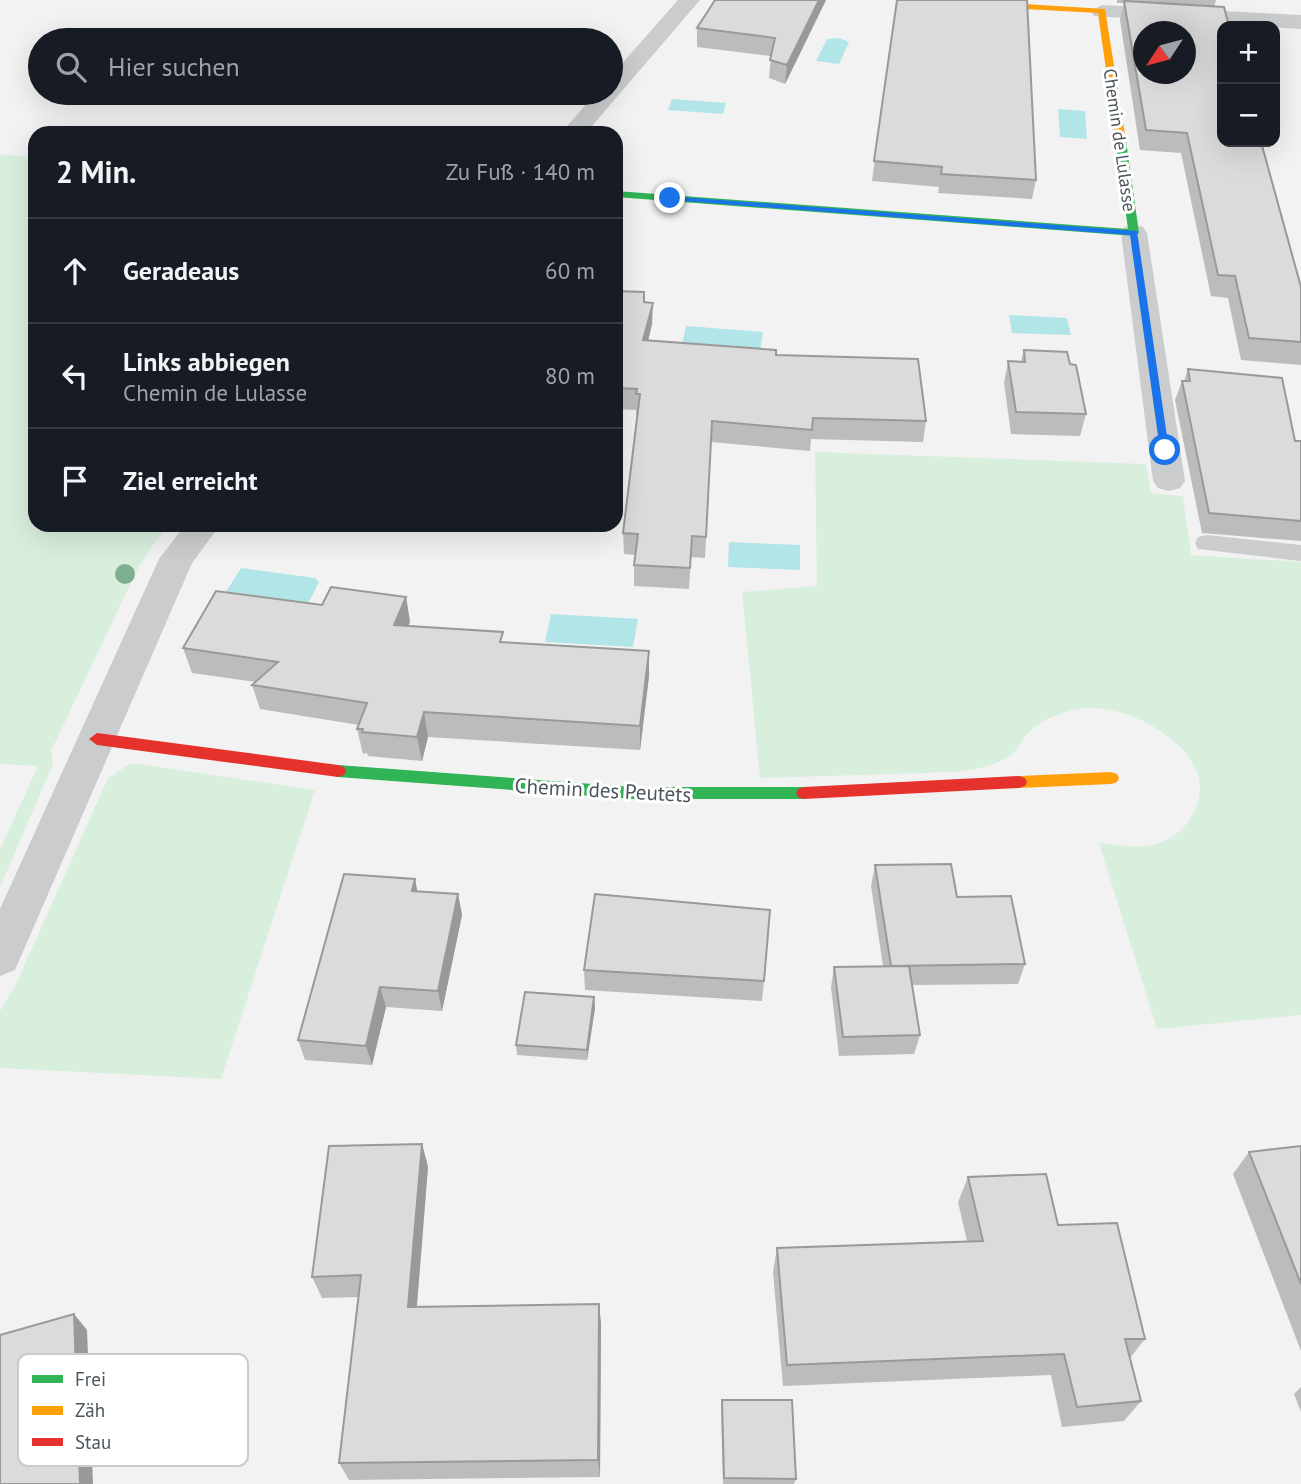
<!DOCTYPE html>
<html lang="de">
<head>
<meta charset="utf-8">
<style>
  :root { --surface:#171b24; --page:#20242c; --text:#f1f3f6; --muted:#9ea1a6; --line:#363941 }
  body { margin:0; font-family:"PT Sans",sans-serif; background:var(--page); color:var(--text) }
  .controls { position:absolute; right:21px; top:21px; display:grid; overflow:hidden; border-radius:14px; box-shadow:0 7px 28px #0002 }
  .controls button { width:63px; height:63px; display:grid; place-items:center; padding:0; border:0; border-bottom:2px solid var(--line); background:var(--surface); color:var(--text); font:35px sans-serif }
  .compass { position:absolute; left:1133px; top:21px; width:63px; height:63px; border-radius:50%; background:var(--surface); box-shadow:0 7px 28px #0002; rotate:234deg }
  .stop { position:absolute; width:21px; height:21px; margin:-16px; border:5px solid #1a73e8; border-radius:50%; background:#fff }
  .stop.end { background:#1a73e8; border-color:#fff; box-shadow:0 2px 7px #0008 }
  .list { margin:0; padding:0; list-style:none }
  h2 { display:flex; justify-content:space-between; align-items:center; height:91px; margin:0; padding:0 28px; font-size:30px }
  h2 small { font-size:23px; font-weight:400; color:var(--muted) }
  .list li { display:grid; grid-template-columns:46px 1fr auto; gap:21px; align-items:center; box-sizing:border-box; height:105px; padding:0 28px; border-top:2px solid var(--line) }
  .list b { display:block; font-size:26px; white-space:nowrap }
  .list p { margin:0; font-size:23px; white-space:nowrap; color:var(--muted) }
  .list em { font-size:23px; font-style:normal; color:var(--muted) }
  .icon { flex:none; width:38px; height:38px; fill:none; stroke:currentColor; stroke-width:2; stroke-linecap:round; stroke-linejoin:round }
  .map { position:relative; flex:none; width:1301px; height:1484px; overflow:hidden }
  .search { position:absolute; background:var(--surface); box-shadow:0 7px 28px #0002; left:28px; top:28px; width:595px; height:77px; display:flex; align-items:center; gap:18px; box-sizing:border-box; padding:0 24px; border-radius:38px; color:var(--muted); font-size:26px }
  .panel { position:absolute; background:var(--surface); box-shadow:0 7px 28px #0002; left:28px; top:126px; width:595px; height:406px; border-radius:21px }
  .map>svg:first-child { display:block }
  .green { fill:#d9efde }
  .water { fill:#b1e5e8 }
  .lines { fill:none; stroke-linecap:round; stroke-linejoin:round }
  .lane { fill:#cacccd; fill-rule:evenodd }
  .street { fill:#cacccd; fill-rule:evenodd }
  .fast { fill:#30b455; fill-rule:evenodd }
  .slow { fill:#ff9f0a; fill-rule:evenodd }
  .jam { fill:#e5322d; fill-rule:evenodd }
  .tree { fill:#7eaf90 }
  .wall { fill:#bcbcbd }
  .shaded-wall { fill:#99999a }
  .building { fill:#dbdbdc; stroke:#99999a; stroke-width:2; fill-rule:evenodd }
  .route { fill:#1a73e8 }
  .labels { text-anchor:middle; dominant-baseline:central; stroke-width:6; stroke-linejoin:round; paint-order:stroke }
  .far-street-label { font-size:18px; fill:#4a565c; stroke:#fff }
  .street-label { font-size:21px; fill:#4a565c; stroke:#fff }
  .key { fill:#fff; stroke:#c9ccce; stroke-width:2 }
  .key-label { font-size:19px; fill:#4a565c }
</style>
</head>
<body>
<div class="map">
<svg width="1301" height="1484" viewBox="0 0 1301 1484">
  <rect width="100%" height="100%" fill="#f2f2f2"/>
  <g class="green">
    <polygon points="0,154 35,158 35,525 171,525 157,539 138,568 51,751 53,764 0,887 0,849 38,766 0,764"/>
    <path d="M815,452L1146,464L1151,493L1183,496L1191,555L1301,562V1015L1157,1029L1099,843C1117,845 1139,849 1157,844C1172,839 1186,828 1193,814C1225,756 1138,707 1089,708C1067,709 1043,718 1027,734C1022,739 1020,747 1015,751C999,766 977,769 956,772L760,778L742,592L817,586Z"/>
    <polygon points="131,763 315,790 221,1079 0,1068 0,1011 15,986 108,778"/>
  </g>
  <g class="water">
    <polygon points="839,38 849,42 839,64 816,61 827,39"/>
    <polygon points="672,99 726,103 723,114 668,110"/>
    <polygon points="1058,109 1085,111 1087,139 1060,137"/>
    <polygon points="1009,315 1067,318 1071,335 1012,333"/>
    <polygon points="686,326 763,332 760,351 682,345"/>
    <polygon points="729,542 800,545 800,570 728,567"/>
    <polygon points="241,568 315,578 319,582 307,606 224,595"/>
    <polygon points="551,614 638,619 633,647 545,642"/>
  </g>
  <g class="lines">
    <polygon class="lane" points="1207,535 1301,545 1301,561 1198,549 1195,543 1198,537"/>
    <g class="street">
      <polygon points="678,0 700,0 586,133 561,133 596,93 611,93 611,76"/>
      <polygon points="1102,5 1301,15 1301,29 1094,16 1091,11"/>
      <polygon points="1134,225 1143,227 1147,233 1185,481 1180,488 1169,491 1158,488 1153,481 1121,233 1125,227"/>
      <polygon points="185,525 220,525 192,563 15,970 0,976 0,909 159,559"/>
    </g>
    <g class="fast">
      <polygon points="1121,138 1126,141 1139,233 1134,236 616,197 616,191 1128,229 1116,141"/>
      <polygon points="338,765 633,787 804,787 810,789 812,793 810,797 804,799 633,799 338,777 332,775 330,771 332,767"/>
    </g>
    <g class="slow">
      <polygon points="910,0 959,0 1105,9 1126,141 1121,144 1116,141 1098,13 914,3"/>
      <polygon points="1111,772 1117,774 1119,778 1117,782 1111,784 1019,788 1013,786 1011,782 1013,778 1019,776"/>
    </g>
    <g class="jam">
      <polygon points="97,733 338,765 344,767 346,771 344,775 338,777 97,745 89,739"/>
      <polygon points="1019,776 1025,778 1027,782 1025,786 1019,788 804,799 798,797 796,793 798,789 804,787"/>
    </g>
  </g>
  <circle class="tree" cx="125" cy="574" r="10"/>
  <g class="wall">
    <polygon points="715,0 826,0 785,84 769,78 771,56 697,47 697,28"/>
    <polygon points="897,0 1036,180 1032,199 938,193 939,187 872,181"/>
    <polygon points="1117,0 1216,0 1214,7 1301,287 1301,365 1241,360 1228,298 1211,296 1181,153 1140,150 1120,20 1124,3 1117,3"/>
    <polygon points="616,291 644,302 652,324 648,341 776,355 926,421 923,442 811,439 810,451 711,442 705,558 691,557 689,589 634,586 634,565 635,555 624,554 623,533 638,415 636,415 636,410 616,409"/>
    <polygon points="1024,350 1070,364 1086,414 1080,436 1011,434 1004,383 1008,361 1021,361"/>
    <polygon points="1188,369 1295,441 1301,441 1301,541 1202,533 1175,400 1182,381 1184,381"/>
    <polygon points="406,597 410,622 408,626 504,642 649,676 640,750 428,737 422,761 368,756 367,753 363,754 357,729 359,725 260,709 252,685 256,682 192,673 183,648 322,605"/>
    <polygon points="875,865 957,897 1025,964 1018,984 912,985 920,1035 914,1054 839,1056 831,987 834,967 883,966 871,886"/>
    <polygon points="415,879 417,891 458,894 462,915 442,1011 386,1007 372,1065 305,1060 298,1040"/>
    <polygon points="584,970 764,981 762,1001 585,990"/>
    <polygon points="594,997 595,1008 587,1060 517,1055 516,1045"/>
    <polygon points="422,1144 428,1167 417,1307 599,1304 601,1324 600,1477 349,1480 339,1463 359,1297 322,1298 312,1277"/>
    <polygon points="1301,1146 1301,1351 1233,1174 1249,1152"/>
    <polygon points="968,1177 1058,1225 1145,1339 1130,1358 1141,1401 1124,1421 1062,1427 1051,1375 783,1386 773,1272 777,1248 967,1241 958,1202"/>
    <polygon points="1301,1387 1301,1412 1294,1394"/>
    <polygon points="722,1400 796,1479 794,1484 723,1484 721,1408"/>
  </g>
  <g class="shaded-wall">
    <polygon points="819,0 826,0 785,84 787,65"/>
    <polygon points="653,303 652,324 643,361 643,340"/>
    <polygon points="406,597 410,622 399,649 394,625"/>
    <polygon points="649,651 649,676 640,750 640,726"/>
    <polygon points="424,712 428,737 422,761 417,737"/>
    <polygon points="415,879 419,900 412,891"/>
    <polygon points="458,894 462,915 442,1011 438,991"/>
    <polygon points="380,987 386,1007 372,1065 366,1046"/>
    <polygon points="594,997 595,1008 587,1060 587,1050"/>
    <polygon points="422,1144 428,1167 415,1327 408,1307"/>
    <polygon points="599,1304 601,1324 600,1477 598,1460"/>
    <polygon points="74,1314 87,1330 93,1484 80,1484"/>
  </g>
  <g class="building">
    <polygon points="715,0 819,0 787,65 770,60 775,38 697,28"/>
    <polygon points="897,0 1027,0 1036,180 941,174 942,167 874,161"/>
    <path d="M1124,1L1224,7L1229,26H1222V142H1261L1301,287V342L1249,338L1235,276L1218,275L1187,133L1146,130ZM1144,32H1186V74H1144Z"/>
    <polygon points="616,291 644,292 644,302 653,303 643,340 776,350 776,355 918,359 926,421 813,418 812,430 712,421 706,537 692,536 690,568 634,565 638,534 623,533 640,394 636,394 637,389 616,388"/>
    <polygon points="1024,350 1067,352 1070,364 1076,365 1086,414 1016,412 1008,361 1025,362"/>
    <polygon points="1188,369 1282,378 1295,441 1301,441 1301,521 1209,513 1182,381 1190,381"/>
    <polygon points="331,587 406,597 394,625 503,632 500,642 649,651 640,726 424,712 417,737 362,732 363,729 357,729 367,703 252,685 278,662 183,648 216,591 322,605"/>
    <polygon points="951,864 957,897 1011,896 1025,964 891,966 875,865"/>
    <polygon points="344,874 415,879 412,891 458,894 438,991 380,987 366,1046 298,1040"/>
    <polygon points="595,894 770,910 764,981 584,970"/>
    <polygon points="909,966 920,1035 843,1037 834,967"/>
    <polygon points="525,992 594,997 587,1050 516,1045"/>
    <polygon points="422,1144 408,1307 599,1304 598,1460 339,1463 361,1275 312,1277 329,1146"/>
    <polygon points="1301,1146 1301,1284 1249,1152"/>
    <polygon points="1046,1174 1058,1225 1117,1223 1145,1339 1125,1339 1141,1401 1077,1407 1064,1354 787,1365 777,1248 983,1241 968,1177"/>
    <polygon points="74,1314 80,1484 0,1484 0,1335"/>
    <polygon points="722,1400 792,1400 796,1479 724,1478"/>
  </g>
  <polygon class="route" points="667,196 1137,231 1169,450 1165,453 1160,450 1130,235 670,200"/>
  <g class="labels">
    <g class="far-street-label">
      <text transform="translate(1120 140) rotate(82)">Chemin de Lulasse</text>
    </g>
    <g class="street-label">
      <text transform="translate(603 790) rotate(3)">Chemin des Peutets</text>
    </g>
  </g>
  <rect x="18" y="1354" width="230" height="112" rx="10" class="key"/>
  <rect x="32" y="1375" width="31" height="8" fill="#30b455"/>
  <rect x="32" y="1406" width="31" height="9" fill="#ff9f0a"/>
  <rect x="32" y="1438" width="31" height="8" fill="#e5322d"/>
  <g class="key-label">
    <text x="75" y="1386">Frei</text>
    <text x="75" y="1417">Zäh</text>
    <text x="75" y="1449">Stau</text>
  </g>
</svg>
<div class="controls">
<button>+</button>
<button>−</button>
</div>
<svg class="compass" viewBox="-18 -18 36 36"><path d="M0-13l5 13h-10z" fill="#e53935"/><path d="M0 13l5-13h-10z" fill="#9ea1a6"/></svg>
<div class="stop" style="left:1165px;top:450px"></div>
<div class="stop end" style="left:670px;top:198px"></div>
<div class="search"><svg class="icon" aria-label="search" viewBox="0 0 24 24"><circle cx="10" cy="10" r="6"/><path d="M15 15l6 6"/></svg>Hier suchen</div>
<section class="panel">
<h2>2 Min.<small>Zu Fuß · 140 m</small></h2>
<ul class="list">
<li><svg class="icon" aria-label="ahead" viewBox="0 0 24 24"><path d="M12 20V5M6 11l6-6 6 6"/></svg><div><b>Geradeaus</b></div><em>60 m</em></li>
<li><svg class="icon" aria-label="left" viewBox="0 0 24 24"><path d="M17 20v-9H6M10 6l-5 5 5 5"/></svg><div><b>Links abbiegen</b><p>Chemin de Lulasse</p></div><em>80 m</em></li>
<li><svg class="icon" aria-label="arrive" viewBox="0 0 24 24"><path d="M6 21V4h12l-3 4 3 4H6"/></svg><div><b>Ziel erreicht</b></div></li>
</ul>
</section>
</div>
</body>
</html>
